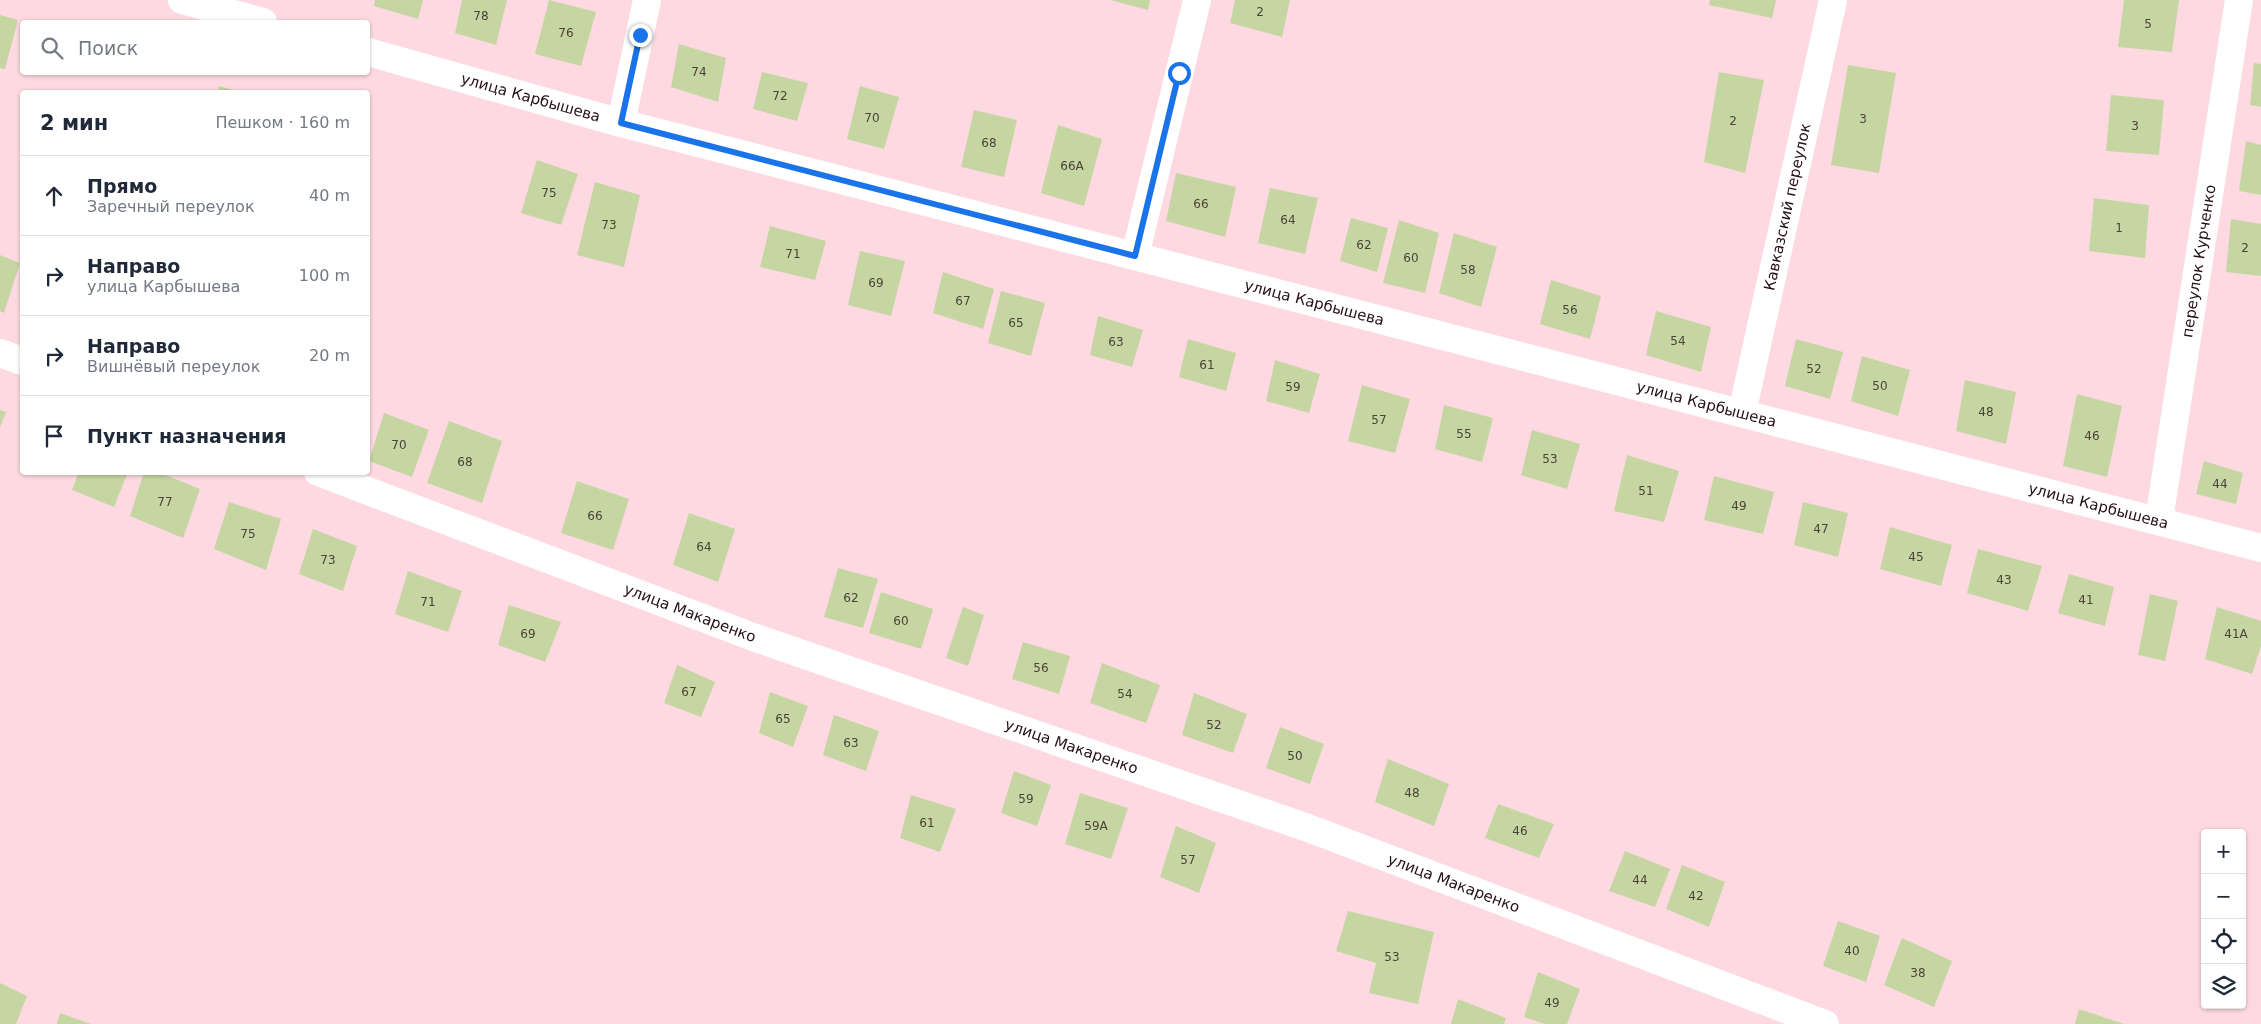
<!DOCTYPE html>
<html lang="ru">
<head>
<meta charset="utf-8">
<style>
  :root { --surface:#fff; --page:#f2f2f3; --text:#1f2937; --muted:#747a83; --line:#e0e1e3 }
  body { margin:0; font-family:"DejaVu Sans",sans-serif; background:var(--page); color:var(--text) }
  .controls { position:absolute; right:15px; bottom:15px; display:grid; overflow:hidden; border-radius:5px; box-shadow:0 1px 4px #0004 }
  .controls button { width:45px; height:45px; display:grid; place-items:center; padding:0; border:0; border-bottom:1px solid var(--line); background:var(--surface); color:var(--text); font:25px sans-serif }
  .stop { position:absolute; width:15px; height:15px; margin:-11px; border:4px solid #1a73e8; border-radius:50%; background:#fff }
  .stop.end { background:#1a73e8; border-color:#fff; box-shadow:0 1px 5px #0008 }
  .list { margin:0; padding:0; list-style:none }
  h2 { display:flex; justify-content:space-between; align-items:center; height:65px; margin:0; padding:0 20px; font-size:21px }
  h2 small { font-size:16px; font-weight:400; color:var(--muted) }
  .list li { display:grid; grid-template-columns:32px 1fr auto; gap:15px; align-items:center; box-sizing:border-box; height:80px; padding:0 20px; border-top:1px solid var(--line) }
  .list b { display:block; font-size:19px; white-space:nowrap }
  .list p { margin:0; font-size:16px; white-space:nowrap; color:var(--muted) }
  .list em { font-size:16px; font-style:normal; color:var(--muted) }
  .icon { flex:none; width:28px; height:28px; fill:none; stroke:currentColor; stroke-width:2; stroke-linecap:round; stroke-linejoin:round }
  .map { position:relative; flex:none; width:2261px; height:1024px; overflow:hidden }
  .search { position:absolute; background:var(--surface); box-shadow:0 1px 4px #0004; left:20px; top:20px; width:350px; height:55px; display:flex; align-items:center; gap:12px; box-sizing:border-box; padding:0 18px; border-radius:5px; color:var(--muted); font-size:19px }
  .panel { position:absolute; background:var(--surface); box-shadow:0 1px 4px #0004; left:20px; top:90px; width:350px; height:385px; border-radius:5px }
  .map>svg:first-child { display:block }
  .building { fill:#c6d6a2 }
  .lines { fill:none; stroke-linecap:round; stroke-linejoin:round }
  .minor { stroke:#fff; stroke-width:28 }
  .route { stroke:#1a73e8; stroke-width:6 }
  .labels { text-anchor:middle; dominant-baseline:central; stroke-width:4.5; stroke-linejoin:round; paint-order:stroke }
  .number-label { font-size:12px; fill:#4c4239 }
  .street-label { font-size:15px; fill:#241016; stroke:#fff }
</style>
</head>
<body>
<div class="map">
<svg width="2261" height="1024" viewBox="0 0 2261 1024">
  <rect width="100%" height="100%" fill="#fed9e2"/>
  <g class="building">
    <polygon points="375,0 423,0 418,19 374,6"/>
    <polygon points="462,0 507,0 496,45 455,33"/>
    <polygon points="549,0 596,12 581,66 535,54"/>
    <polygon points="1110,0 1150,0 1148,10"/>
    <polygon points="1235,0 1290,0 1282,37 1230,23"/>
    <polygon points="1710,0 1776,0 1772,18 1709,5"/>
    <polygon points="2124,0 2179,0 2172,52 2118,47"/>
    <polygon points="0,15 18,20 5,69 0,68"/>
    <polygon points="679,44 726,58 718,102 671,87"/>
    <polygon points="2254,63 2261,64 2261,107 2250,105"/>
    <polygon points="1848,65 1896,73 1879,173 1831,165"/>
    <polygon points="762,72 808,83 797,121 753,109"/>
    <polygon points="1719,72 1764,80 1745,173 1704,162"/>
    <polygon points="219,86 240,92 218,92"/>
    <polygon points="860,86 899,97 884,149 847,139"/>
    <polygon points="2111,95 2164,100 2159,155 2106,151"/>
    <polygon points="974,110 1017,120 1004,177 961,167"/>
    <polygon points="1058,125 1102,139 1084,206 1041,193"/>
    <polygon points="2246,141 2261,145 2261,195 2239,191"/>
    <polygon points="537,160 578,174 561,225 521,213"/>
    <polygon points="1176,173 1236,187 1225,237 1166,221"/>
    <polygon points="595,182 640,195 624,267 577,255"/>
    <polygon points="1270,188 1318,198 1305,254 1258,243"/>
    <polygon points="2094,198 2149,205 2145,258 2089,251"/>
    <polygon points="1351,218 1388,228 1377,272 1340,261"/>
    <polygon points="2231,219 2261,224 2261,276 2226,272"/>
    <polygon points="1399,220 1439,233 1425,293 1383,283"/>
    <polygon points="770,226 826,241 815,280 760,267"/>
    <polygon points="1454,233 1497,247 1481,307 1439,293"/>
    <polygon points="860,251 905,261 891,316 848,305"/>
    <polygon points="0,255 20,263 4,313 0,311"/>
    <polygon points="943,272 994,289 983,329 933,313"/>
    <polygon points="1551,280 1601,296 1590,339 1540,324"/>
    <polygon points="1001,291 1045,303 1031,356 988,343"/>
    <polygon points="1656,311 1711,327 1701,372 1646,355"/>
    <polygon points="1098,316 1143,330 1132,367 1090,355"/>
    <polygon points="1188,339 1236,353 1226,391 1179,377"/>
    <polygon points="1796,339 1843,352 1830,399 1785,386"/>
    <polygon points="1862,356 1910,370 1898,416 1851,401"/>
    <polygon points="1275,360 1320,374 1309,413 1266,401"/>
    <polygon points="1965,380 2016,392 2006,444 1956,431"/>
    <polygon points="1362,385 1410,399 1395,453 1348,441"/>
    <polygon points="2077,394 2122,406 2107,477 2063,466"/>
    <polygon points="1444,405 1493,418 1482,462 1435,449"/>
    <polygon points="0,410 6,412 0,427"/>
    <polygon points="384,413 429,430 412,477 369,461"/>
    <polygon points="449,421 502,441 482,503 427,483"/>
    <polygon points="1532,430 1580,444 1567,489 1521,475"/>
    <polygon points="1627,455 1679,471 1664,522 1614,511"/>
    <polygon points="2204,461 2243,473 2236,504 2196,494"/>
    <polygon points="79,472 128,472 114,507 72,490"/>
    <polygon points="144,472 158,472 200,489 183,538 130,516"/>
    <polygon points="1714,476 1774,492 1763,534 1704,520"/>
    <polygon points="577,481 629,499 613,550 561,533"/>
    <polygon points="229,502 281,519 266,570 214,549"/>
    <polygon points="1803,502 1848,513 1838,557 1794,545"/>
    <polygon points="689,513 735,529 718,582 673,565"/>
    <polygon points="1890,527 1952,545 1941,586 1880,569"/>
    <polygon points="313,529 357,546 343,591 299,574"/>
    <polygon points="1978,549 2042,566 2028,611 1967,593"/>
    <polygon points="838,568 878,579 863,628 824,617"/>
    <polygon points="408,571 462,591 448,632 395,614"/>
    <polygon points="2069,574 2114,587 2105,626 2058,613"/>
    <polygon points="881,592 933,609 921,649 869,633"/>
    <polygon points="2150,594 2178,601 2165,661 2138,655"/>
    <polygon points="509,605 561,622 545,662 498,645"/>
    <polygon points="963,607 984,615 968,666 946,658"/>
    <polygon points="2217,607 2261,621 2261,646 2252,674 2205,659"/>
    <polygon points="1023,642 1070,656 1059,694 1012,679"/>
    <polygon points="1102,663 1160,685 1146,723 1090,703"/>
    <polygon points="677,665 715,682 701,717 664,703"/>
    <polygon points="770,692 808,706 793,747 759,733"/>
    <polygon points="1194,693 1247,714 1233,753 1182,735"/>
    <polygon points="834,715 879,731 866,771 823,755"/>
    <polygon points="1280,727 1324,744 1310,784 1266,768"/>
    <polygon points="1388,759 1449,784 1434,826 1375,802"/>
    <polygon points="1014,771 1051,785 1037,826 1001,813"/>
    <polygon points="1080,793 1128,808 1111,859 1065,844"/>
    <polygon points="911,795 956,809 940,852 900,838"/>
    <polygon points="1498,804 1554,824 1539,858 1485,838"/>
    <polygon points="1176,826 1216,843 1199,893 1160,877"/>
    <polygon points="1625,851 1670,869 1655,907 1609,891"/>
    <polygon points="1682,865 1725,882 1709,927 1666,909"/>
    <polygon points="1348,911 1434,932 1418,1004 1369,993 1376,963 1336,951"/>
    <polygon points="1838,921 1880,936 1866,982 1823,966"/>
    <polygon points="1902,938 1952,961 1934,1007 1884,985"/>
    <polygon points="1538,972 1580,989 1567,1024 1545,1024 1524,1017"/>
    <polygon points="0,983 27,996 16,1024 0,1024"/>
    <polygon points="1458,999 1506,1018 1504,1024 1451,1024"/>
    <polygon points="2079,1009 2124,1024 2075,1024"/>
    <polygon points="60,1013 91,1024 57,1024"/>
  </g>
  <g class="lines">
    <g class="minor">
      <polyline points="182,0 263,22"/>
      <path id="s1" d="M368,52L621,123L2261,548"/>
      <polyline points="621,123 647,0"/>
      <polyline points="1135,256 1197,0"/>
      <polyline points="0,353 22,361"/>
      <path id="s2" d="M1742,413L1833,0"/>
      <path id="s3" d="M318,472L753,637L1308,828L1825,1024"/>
      <path id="s4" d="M2159,520L2239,0"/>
    </g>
  </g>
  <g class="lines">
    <polyline class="route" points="640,35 621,123 1135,256 1179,73"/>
  </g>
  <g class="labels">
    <g class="number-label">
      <text x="1260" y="12">2</text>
      <text x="481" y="16">78</text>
      <text x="2148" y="24">5</text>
      <text x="566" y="33">76</text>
      <text x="699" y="72">74</text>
      <text x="780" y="96">72</text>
      <text x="872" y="118">70</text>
      <text x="1863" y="119">3</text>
      <text x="1733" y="121">2</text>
      <text x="2135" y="126">3</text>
      <text x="989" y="143">68</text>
      <text x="1072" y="166">66А</text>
      <text x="549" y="193">75</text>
      <text x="1201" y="204">66</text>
      <text x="1288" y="220">64</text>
      <text x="609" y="225">73</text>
      <text x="2119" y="228">1</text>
      <text x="1364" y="245">62</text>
      <text x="2245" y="248">2</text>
      <text x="793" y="254">71</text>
      <text x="1411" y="258">60</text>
      <text x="1468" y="270">58</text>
      <text x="876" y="283">69</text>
      <text x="963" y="301">67</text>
      <text x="1570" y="310">56</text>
      <text x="1016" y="323">65</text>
      <text x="1678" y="341">54</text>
      <text x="1116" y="342">63</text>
      <text x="1207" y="365">61</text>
      <text x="1814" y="369">52</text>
      <text x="1880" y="386">50</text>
      <text x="1293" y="387">59</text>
      <text x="1986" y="412">48</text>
      <text x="1379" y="420">57</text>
      <text x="1464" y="434">55</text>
      <text x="2092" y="436">46</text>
      <text x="399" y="445">70</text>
      <text x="1550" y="459">53</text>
      <text x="465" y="462">68</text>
      <text x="2220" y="484">44</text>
      <text x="1646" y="491">51</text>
      <text x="165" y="502">77</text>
      <text x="1739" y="506">49</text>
      <text x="595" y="516">66</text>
      <text x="1821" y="529">47</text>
      <text x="248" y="534">75</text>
      <text x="704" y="547">64</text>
      <text x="1916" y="557">45</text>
      <text x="328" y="560">73</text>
      <text x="2004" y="580">43</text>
      <text x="851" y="598">62</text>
      <text x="2086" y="600">41</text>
      <text x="428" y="602">71</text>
      <text x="901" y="621">60</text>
      <text x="528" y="634">69</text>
      <text x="2236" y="634">41А</text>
      <text x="1041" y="668">56</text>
      <text x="689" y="692">67</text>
      <text x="1125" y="694">54</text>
      <text x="783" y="719">65</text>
      <text x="1214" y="725">52</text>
      <text x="851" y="743">63</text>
      <text x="1295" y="756">50</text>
      <text x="1412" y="793">48</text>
      <text x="1026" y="799">59</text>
      <text x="927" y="823">61</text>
      <text x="1096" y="826">59А</text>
      <text x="1520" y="831">46</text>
      <text x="1188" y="860">57</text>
      <text x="1640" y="880">44</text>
      <text x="1696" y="896">42</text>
      <text x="1852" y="951">40</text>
      <text x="1392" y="957">53</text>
      <text x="1918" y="973">38</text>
      <text x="1552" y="1003">49</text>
    </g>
    <g class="street-label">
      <text stroke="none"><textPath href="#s1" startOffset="169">улица Карбышева</textPath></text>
      <text stroke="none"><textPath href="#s2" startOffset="211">Кавказский переулок</textPath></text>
      <text stroke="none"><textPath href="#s4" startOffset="262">переулок Курченко</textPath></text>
      <text stroke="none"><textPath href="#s1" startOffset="979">улица Карбышева</textPath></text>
      <text stroke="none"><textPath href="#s1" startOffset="1384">улица Карбышева</textPath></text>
      <text stroke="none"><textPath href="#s1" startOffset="1789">улица Карбышева</textPath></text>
      <text stroke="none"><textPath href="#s3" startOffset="398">улица Макаренко</textPath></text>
      <text stroke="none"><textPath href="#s3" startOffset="802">улица Макаренко</textPath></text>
      <text stroke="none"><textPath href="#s3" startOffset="1208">улица Макаренко</textPath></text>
    </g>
  </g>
</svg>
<div class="controls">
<button>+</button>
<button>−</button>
<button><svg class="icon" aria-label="locate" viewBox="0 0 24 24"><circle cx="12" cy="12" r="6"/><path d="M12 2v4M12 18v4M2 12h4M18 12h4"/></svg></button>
<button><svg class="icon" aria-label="layers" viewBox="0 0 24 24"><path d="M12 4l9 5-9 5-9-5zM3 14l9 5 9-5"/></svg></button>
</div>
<div class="stop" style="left:1179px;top:73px"></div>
<div class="stop end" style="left:640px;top:35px"></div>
<div class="search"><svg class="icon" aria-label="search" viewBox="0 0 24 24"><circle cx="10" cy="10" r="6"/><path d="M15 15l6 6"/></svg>Поиск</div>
<section class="panel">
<h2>2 мин<small>Пешком · 160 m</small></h2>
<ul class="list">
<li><svg class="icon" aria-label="ahead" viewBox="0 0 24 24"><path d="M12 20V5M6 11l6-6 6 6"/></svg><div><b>Прямо</b><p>Заречный переулок</p></div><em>40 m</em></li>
<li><svg class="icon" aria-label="right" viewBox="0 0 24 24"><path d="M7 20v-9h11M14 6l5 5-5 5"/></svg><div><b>Направо</b><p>улица Карбышева</p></div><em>100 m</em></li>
<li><svg class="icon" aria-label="right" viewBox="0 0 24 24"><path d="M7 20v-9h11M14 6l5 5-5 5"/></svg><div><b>Направо</b><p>Вишнёвый переулок</p></div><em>20 m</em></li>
<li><svg class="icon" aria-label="arrive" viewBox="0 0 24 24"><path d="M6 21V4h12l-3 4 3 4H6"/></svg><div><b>Пункт назначения</b></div></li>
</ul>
</section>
</div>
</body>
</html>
